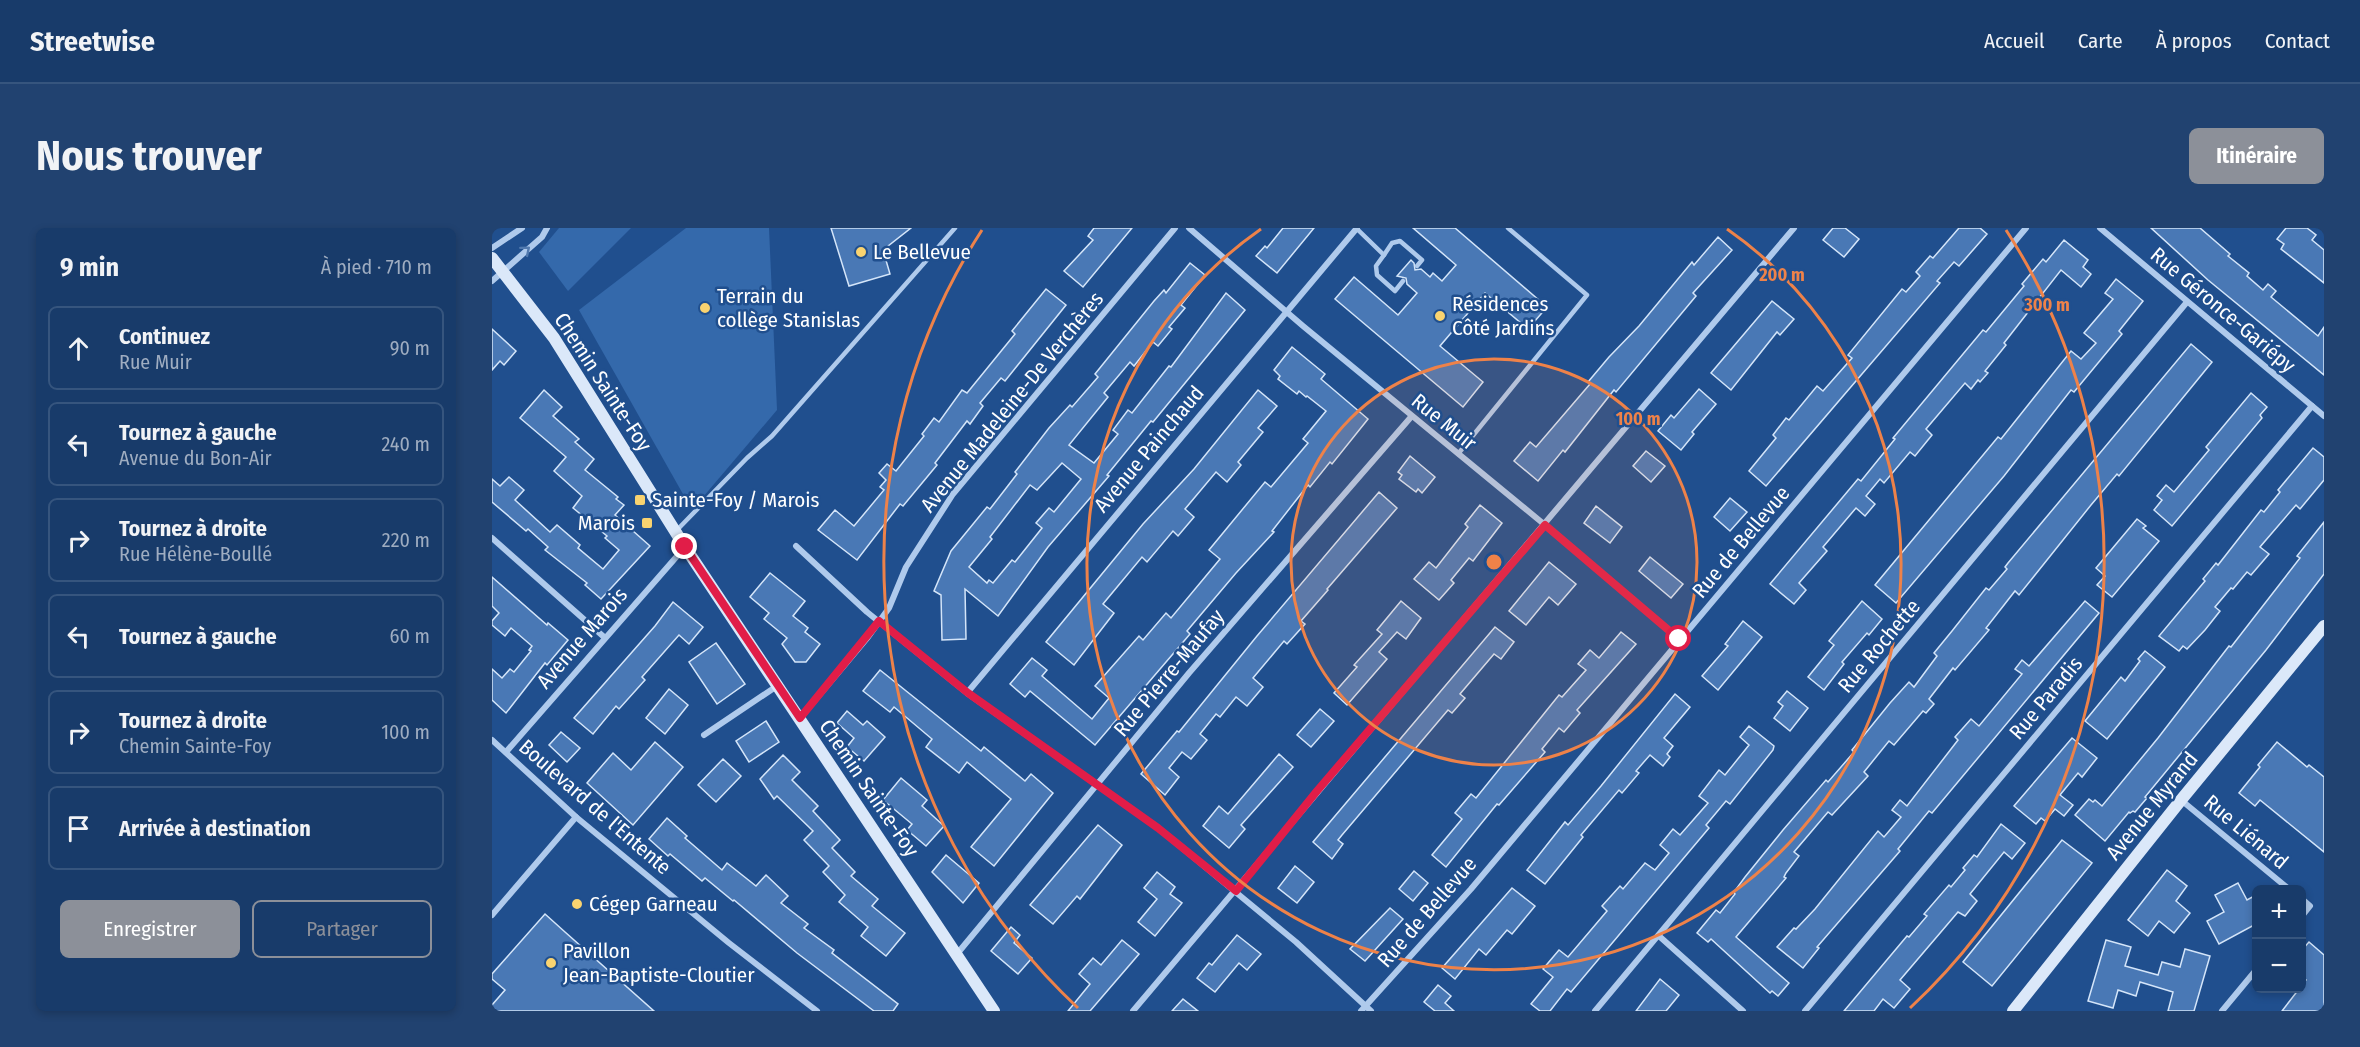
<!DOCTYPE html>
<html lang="fr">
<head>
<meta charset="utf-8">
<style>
  :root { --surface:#183b6a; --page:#214270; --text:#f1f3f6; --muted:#9fadc1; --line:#36557e; --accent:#8c9099 }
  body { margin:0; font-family:"Fira Sans Condensed",sans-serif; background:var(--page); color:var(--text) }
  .controls { position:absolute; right:18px; bottom:18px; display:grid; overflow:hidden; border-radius:9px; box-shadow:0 3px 9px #0003 }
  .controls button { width:54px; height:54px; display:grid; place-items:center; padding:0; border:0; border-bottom:2px solid var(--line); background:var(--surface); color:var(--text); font:30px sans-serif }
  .stop { position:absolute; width:18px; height:18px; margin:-14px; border:4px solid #e11d48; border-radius:50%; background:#fff }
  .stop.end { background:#e11d48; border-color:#fff; box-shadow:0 2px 6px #0008 }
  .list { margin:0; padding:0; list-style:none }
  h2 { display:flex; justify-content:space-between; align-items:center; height:78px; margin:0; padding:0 24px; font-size:26px }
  h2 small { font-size:20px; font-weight:400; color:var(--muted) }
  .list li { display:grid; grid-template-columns:39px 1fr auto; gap:18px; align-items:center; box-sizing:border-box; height:84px; margin:0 12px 12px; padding:0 12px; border:2px solid var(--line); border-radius:9px }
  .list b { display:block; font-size:22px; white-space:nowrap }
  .list p { margin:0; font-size:20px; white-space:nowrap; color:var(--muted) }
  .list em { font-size:20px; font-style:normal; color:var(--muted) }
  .actions { display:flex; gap:12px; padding:18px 24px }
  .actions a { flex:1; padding:14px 0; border:2px solid var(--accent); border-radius:9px; text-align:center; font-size:21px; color:var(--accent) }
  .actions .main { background:var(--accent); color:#fff }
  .icon { flex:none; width:33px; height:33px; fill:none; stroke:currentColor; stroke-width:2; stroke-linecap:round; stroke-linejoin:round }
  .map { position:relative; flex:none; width:1832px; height:783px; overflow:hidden; border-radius:9px }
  header { display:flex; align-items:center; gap:36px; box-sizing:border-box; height:84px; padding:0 30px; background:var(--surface); border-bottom:2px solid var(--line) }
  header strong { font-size:28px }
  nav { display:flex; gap:33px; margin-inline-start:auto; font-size:21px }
  .intro { display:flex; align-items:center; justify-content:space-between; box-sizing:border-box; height:144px; padding:0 36px }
  h1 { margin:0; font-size:42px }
  .button { padding:15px 27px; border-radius:9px; background:var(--accent); color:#fff; font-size:21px; font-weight:700 }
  main { display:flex; gap:36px; padding:0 36px }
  aside { flex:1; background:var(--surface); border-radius:9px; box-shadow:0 3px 9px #0003 }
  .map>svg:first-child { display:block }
  .green { fill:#3469ab }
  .building { fill:#4978b5; stroke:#d4e5f9; stroke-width:1.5; fill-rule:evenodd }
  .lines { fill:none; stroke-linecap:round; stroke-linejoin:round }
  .lane { stroke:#afcaec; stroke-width:4.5 }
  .street { stroke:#afcaec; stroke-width:6 }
  .secondary { stroke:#dbe8f9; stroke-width:12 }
  .oneway { stroke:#527aaf }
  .route { stroke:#e11d48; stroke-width:8 }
  .ring { fill:none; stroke:#ee8249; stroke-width:3 }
  .poi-dot { fill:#f9d370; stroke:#204f8e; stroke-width:2 }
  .labels { text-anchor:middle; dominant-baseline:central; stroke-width:5; stroke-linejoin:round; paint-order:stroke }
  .poi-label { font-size:21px; fill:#fff; stroke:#204f8e; text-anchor:start }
  .street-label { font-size:21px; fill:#fff; stroke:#204f8e }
  .centre { fill:#ee8249; stroke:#204f8e; stroke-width:3 }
  .ring-label { font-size:18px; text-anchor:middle; font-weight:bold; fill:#ee8249; stroke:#204f8e; stroke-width:5; stroke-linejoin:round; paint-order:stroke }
</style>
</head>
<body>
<header>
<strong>Streetwise</strong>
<nav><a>Accueil</a><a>Carte</a><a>À propos</a><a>Contact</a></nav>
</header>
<div class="intro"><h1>Nous trouver</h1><a class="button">Itinéraire</a></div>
<main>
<aside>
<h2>9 min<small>À pied · 710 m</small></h2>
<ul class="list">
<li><svg class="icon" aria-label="ahead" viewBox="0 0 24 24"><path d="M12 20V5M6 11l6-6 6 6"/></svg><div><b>Continuez</b><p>Rue Muir</p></div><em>90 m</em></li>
<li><svg class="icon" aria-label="left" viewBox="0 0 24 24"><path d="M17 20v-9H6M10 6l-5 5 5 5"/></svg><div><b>Tournez à gauche</b><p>Avenue du Bon-Air</p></div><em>240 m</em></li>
<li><svg class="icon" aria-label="right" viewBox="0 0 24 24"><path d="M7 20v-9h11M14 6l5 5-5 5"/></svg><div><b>Tournez à droite</b><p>Rue Hélène-Boullé</p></div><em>220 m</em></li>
<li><svg class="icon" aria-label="left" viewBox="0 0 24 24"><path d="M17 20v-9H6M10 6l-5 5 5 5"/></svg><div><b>Tournez à gauche</b></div><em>60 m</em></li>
<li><svg class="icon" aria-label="right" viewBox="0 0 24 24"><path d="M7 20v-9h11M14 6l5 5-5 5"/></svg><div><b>Tournez à droite</b><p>Chemin Sainte-Foy</p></div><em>100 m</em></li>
<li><svg class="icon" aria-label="arrive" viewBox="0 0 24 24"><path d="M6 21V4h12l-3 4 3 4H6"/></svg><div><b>Arrivée à destination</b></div></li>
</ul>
<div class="actions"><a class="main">Enregistrer</a><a>Partager</a></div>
</aside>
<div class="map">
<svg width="1832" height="783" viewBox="0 0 1832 783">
  <rect width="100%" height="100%" fill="#204f8e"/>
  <g class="green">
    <polygon points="67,0 139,0 76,63 47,24"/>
    <polygon points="194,0 277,0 285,182 200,282 87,82"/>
  </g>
  <g class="building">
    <polygon points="339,0 419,0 391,22 398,46 357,58"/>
    <polygon points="602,0 640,0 591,59 572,43 601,12 596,8"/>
    <polygon points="791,0 822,0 785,45 764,28 773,18 775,20"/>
    <polygon points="921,0 963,0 1055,79 1036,101 993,65 948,118 991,154 971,179 843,71 862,49 906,87 925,65 915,56 914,50 905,48 919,32 922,35 923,42 929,41 938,49 941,45 950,53 964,37"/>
    <polygon points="1341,0 1353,0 1367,11 1352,29 1331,12"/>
    <polygon points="1467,0 1488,0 1495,6 1467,38 1462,34 1445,53 1448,55 1274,258 1257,243 1284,210 1281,207 1294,190 1297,192 1325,158 1331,163 1360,130 1356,127 1410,61 1414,64 1428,48 1424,44 1438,28 1441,30"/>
    <polygon points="1659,0 1708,0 1738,26 1736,28 1757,45 1755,48 1771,62 1776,56 1784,63 1779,69 1826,108 1832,99 1832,147 1716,52"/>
    <polygon points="1794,0 1815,0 1824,7 1820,12 1832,22 1832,55 1789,21 1792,16 1785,11"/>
    <polygon points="1226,9 1240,22 1201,65 1204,68 1124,164 1122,162 1073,224 1071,222 1046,253 1022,233 1038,214 1044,219 1098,156 1096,154 1117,129 1147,98 1200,34 1202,37"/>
    <polygon points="1572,12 1596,32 1591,39 1599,46 1589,59 1569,42 1512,115 1514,117 1493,143 1496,145 1488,154 1486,152 1479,161 1473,155 1434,201 1440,207 1423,228 1418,224 1392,255 1388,251 1374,268 1383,276 1373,288 1364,280 1331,319 1335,323 1307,355 1314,362 1302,376 1278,356 1366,251 1369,253 1403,211 1401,210 1491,102 1494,104 1532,58 1530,56 1551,31 1554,34"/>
    <path d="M698,35L713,47L689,77L693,80L677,99L680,101L666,118L661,114L642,138L638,134L612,165L616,169L577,217L602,235L626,206L621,202L636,182L640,185L677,138L679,139L734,65L753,82L661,194L659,193L615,247L617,248L556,319L506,388L473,361L474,411L450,412L449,367L442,363L459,323L495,279L498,281L525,246L523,244L557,200L578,177L580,179L606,149L603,146L662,73L672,62L674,65ZM570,235L589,251L562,284L557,280L544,295L550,300L523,334L520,332L501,355L497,352L495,355L477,339L500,311L498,309L538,257L545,262Z"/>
    <polygon points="1624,51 1651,73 1627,103 1630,106 1582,164 1579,162 1512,248 1404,375 1383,357 1506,209 1509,211 1579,123 1589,131 1604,115 1592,105 1621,71 1613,65"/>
    <polygon points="554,61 574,77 513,153 509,150 488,175 491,178 478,196 475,193 443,235 445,237 411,278 408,276 365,332 326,302 343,282 362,298 392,262 388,259 394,252 387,245 395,236 404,243 432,208 430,206 442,190 447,194 470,162 475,165 523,106 520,103"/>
    <polygon points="1280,73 1302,91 1288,107 1285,104 1239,162 1219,145"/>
    <polygon points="0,101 24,123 12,137 8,133 0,142"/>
    <polygon points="1699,116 1720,134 1627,248 1625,246 1599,277 1527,367 1523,363 1494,400 1497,402 1463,442 1461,440 1437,471 1442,476 1434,485 1431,483 1402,517 1397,513 1372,544 1376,548 1340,587 1336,584 1302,624 1307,628 1294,645 1292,649 1294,650 1244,709 1297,755 1286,768 1280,763 1278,765 1219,711 1216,714 1205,705 1224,682 1228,685 1243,666 1242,664 1253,649 1291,602 1334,552 1336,554 1362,524 1360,522 1398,475 1417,454 1422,459 1445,428 1442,425 1460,403 1494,360 1497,362 1515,341 1513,339 1516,335"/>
    <polygon points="800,119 833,146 829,151 876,191 840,236 838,234 818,259 816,257 780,303 782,304 744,345 695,403 698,406 603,517 538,463 533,469 518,456 540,430 555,442 550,448 600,491 617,470 603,458 647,408 651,412 674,385 679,390 728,331 717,322 773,254 779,259 816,215 811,211 834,183 815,168 814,169 807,163 805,166 786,151 788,148 782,142"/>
    <polygon points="1207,161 1224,176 1200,204 1202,206 1189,222 1166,203 1179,187 1182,190"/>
    <polygon points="52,162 70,179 61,188 87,211 83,214 102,231 93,242 126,269 124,271 132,277 123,287 158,318 109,371 93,357 95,355 53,322 56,319 36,301 34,303 0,274 0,251 8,258 17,249 32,262 23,272 58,304 65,297 88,317 86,320 111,341 127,322 113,310 115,308 81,280 90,268 62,243 74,229 28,190"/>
    <polygon points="766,162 785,178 766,200 771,204 746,234 749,237 735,254 724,244 693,281 702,289 686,308 681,303 655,334 650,329 611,376 622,385 582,437 554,414 651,296 702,241"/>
    <polygon points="1759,165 1775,179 1768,187 1770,190 1680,298 1662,282 1670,272 1665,268 1674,257 1682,264 1717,222 1714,219"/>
    <polygon points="1821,220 1832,229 1832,252 1808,281 1804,277 1768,319 1777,326 1759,347 1755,344 1741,361 1739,360 1723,379 1728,383 1713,402 1695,421 1691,418 1687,423 1667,408 1713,353 1711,351 1724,335 1726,337 1769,282 1772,284 1788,264 1786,262"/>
    <polygon points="1154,223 1173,238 1159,254 1141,238"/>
    <polygon points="918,228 943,249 930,265 926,261 924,264 907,251 910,247 906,244"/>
    <polygon points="887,264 905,280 835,361 836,362 809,393 813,396 795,416 792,413 761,450 771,459 755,478 744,469 728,489 724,486 708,506 715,512 699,531 690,524 677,540 687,549 673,567 649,546 685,503 687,504 765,408"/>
    <polygon points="1238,270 1255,284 1238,303 1222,289"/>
    <polygon points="988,277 1010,295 981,333 977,330 959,352 962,355 947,372 922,351 937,334 944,340 976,299 973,296"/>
    <polygon points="1104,278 1130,299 1118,315 1092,295"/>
    <polygon points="1645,291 1654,298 1651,300 1667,313 1620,369 1605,357 1613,348 1604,340"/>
    <polygon points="1832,294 1832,346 1774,422 1653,569 1655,570 1643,584 1641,583 1638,585 1637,584 1613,613 1583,587 1597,571 1601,574 1603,572 1610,578 1666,510 1737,418 1739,419 1808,330 1805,328"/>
    <polygon points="1158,329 1191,356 1179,370 1147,343"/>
    <polygon points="1057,334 1084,356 1066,377 1057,369 1034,397 1017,383"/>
    <polygon points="278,345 313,373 301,388 316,400 313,404 328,416 314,434 303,434 290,416 295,410 272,391 277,385 258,369"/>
    <polygon points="0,349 55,397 56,395 76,412 55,437 53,435 14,485 0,472 0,441 10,450 18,441 22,444 39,423 37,422 40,418 19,400 13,408 0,397 0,393 7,385 0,378"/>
    <polygon points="909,373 929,390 914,411 905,404 887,424 895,431 855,477 842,465 865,439 862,437 890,406 885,402"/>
    <polygon points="1370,373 1390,391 1377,407 1375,405 1350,434 1352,436 1332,462 1316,449 1342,417 1337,413"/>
    <polygon points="1593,373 1607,385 1440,585 1437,583 1406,621 1408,623 1325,719 1327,720 1311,740 1285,719 1302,700 1304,701 1323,681 1386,603 1392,609 1409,589 1400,582 1408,572 1415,578 1466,512 1463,509 1479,491 1487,498 1530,446 1523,441 1530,432 1537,438"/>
    <polygon points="181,374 211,399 197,416 187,407 150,449 153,452 127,481 124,478 101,506 82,490 163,398"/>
    <polygon points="1251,393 1270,409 1226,462 1210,448 1236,418 1233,416"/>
    <polygon points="1003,399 1022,414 1009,431 1002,426 968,466 973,470 960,485 956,482 850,607 846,612 851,616 840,631 821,614"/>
    <polygon points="1129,404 1144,416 1085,482 1088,485 1072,504 1067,500 1050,521 1053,524 1007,577 1005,576 954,639 940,627 970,591 963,585 979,566 984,570 1067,467 1070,469 1094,442 1086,436 1098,422 1107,430"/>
    <polygon points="224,415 253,456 225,476 197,434"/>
    <polygon points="1653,423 1673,439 1615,511 1593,493 1629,449 1633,453 1648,433 1646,431"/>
    <polygon points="388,442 489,523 492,519 533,553 539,546 561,565 502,638 479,619 519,571 475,534 467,545 434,519 440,511 402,479 398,484 371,463"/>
    <polygon points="177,461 196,477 173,506 154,490"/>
    <polygon points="1295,463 1316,480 1298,503 1282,490 1291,478 1286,474"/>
    <polygon points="1183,466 1198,479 1172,510 1181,518 1175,526 1178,529 1171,538 1158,527 1144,543 1147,545 1130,565 1127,562 1089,607 1091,609 1053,656 1035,642 1073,594 1076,597 1109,558"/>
    <polygon points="828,481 842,493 819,519 805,507"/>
    <polygon points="355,483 371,497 375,493 393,509 372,533 355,519 362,510 345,495"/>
    <polygon points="274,493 287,514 257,534 244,513"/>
    <polygon points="1257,498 1282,518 1281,522 1238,576 1234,573 1214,597 1217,600 1079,764 1075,761 1058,783 1048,783 1039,776 1061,749 1051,741 1067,722 1076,729 1115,683 1110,678 1128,658 1131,661 1153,635 1163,642 1177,625 1168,617 1181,601 1188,607 1216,575 1207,568 1227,542 1233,547 1257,517 1248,509"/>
    <polygon points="69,504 88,520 75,534 57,517"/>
    <polygon points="1580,510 1605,530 1590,549 1586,545 1568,567 1581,577 1572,588 1563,581 1553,593 1549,590 1544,596 1522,578"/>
    <polygon points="163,514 191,539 141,597 95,555 121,525 139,542"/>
    <polygon points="1785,514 1815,539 1817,537 1832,549 1832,624 1768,572 1763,578 1747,565 1768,539 1766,537"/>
    <polygon points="787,526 801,539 749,597 753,601 737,620 711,598 727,578 736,586"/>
    <polygon points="291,527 308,544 300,552 326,578 321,583 348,612 340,620 363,644 359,648 386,671 380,678 413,705 394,728 369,708 376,699 347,674 353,667 331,644 337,638 312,612 321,603 285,568 282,571 268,551"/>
    <polygon points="231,531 249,548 224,574 206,557"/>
    <polygon points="409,550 435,572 430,578 452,598 434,618 415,602 420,596 391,572"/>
    <polygon points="175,590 195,608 193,610 230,642 235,635 264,658 274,647 296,668 289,675 316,696 312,700 342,722 340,725 406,776 401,783 382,783 305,725 242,672 241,673 213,650 210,653 178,626 176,628 157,611"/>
    <polygon points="1509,596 1533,615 1520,631 1512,624 1478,666 1485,673 1473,688 1466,684 1408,752 1418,761 1402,780 1391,771 1382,783 1352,783 1415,708 1417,709 1435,688 1432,686 1457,657 1459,659 1473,642 1471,640 1482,627 1485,629"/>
    <polygon points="606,597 630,617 588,671 585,668 561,696 538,677"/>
    <polygon points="1570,612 1600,635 1500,758 1471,734"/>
    <polygon points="454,627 487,655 471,675 440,644"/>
    <polygon points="803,638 822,654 805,675 786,660"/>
    <polygon points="1675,642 1695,658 1684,673 1698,685 1682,705 1667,693 1656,708 1636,692"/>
    <polygon points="922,643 936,655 921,673 907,661"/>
    <polygon points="665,644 683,659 678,666 690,675 663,708 646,694 665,671 652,660"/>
    <polygon points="1746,655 1755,672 1764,667 1764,696 1727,716 1715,693 1732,684 1723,667"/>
    <polygon points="1020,660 1043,678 1020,706 1015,702 994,727 987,721 963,751 950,740"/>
    <polygon points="898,680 911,691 873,733 858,721"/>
    <polygon points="53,686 73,704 162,783 0,783 0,777 13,762 0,751 0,746"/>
    <polygon points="519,699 528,707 522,715 540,730 526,746 499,723"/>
    <polygon points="745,707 769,726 755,742 747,735 723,764 705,750 717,735 720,737"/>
    <polygon points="630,712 647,726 598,783 576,783 598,756 587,746 601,730 609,737"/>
    <polygon points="1614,712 1639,719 1633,738 1666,747 1670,734 1688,739 1693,721 1718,728 1702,783 1676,783 1681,764 1648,754 1644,768 1626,762 1621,780 1596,773"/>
    <polygon points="1817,714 1832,727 1832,783 1790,783 1814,752 1809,749 1809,723"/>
    <polygon points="1168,751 1187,767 1174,783 1144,783"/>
    <polygon points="946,757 959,768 953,775 962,783 943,783 932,774"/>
    <polygon points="691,771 706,783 680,783"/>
  </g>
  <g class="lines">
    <g class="lane">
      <polyline points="865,1 892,27 884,38 885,47 903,63 911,53"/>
      <polyline points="892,27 900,15 908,13 930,32 925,38"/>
      <polyline points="966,226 1095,67 1016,0"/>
      <polyline points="185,302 255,230 280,208 463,0"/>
    </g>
    <g class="street">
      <polyline points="697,0 811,98 1053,297 1187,411"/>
      <polyline points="1608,0 1832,188"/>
      <polyline points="0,20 30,0"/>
      <polyline points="0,53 50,9 55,0"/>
      <polyline points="0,310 112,409"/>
      <polyline points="304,318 375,384 475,465 666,600 804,714 879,783"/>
      <polyline points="475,465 865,0"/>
      <polyline points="308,490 376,409 397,380 414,339 461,266 683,0"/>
      <polyline points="212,507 285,458"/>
      <polyline points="0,512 84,589 237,715 325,783"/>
      <polyline points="14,524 193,319"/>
      <polyline points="1689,572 1798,662"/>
      <polyline points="1810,671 1818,678 1810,688"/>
      <polyline points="0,687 84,589"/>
      <polyline points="1167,708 1251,783"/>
      <polyline points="465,726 697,445 919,189"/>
      <polyline points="641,783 1302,0"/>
      <polyline points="869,783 979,661 1534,0"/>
      <polyline points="1103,783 1695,74"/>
      <polyline points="1313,783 1820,178"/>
      <polyline points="1730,783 1764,742"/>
    </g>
    <g class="secondary">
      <polyline points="0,30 62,110 193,319 502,783"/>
      <polyline points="1521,783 1689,572 1832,398"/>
    </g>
  </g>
  <defs><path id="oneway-chevron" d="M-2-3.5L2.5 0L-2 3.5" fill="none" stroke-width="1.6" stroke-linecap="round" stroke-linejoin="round" transform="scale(1.5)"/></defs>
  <use class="oneway" href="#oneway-chevron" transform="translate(34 22) rotate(-40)"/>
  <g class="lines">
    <polyline class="route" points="193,319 308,490 387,393 476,465 666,600 744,663 825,563 1053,297 1187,411"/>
  </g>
  <circle cx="1002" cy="334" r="203" fill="#ee8249" fill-opacity=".12"/>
  <g class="ring">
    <circle cx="1002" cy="334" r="203"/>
    <path d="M1235 1A407 407 0 1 1 769 1"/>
    <path d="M586 780A610 610 0 0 1 490 2M1514 2A610 610 0 0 1 1418 780"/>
  </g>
  <g class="poi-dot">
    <circle cx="369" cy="24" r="6"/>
    <circle cx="213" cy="80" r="6"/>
    <circle cx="948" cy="88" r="6"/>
    <rect x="142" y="266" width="12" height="12" rx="3"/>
    <rect x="149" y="289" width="12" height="12" rx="3"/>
    <circle cx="85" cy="676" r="6"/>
    <circle cx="59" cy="735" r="6"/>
  </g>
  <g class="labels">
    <g class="poi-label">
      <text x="381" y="24">Le Bellevue</text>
      <text x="225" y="68">Terrain du<tspan x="225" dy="24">collège Stanislas</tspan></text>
      <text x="960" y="76">Résidences<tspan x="960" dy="24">Côté Jardins</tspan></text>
      <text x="160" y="272">Sainte-Foy / Marois</text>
      <text x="143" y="295" text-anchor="end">Marois</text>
      <text x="97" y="676">Cégep Garneau</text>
      <text x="71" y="723">Pavillon<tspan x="71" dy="24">Jean-Baptiste-Cloutier</tspan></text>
    </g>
    <g class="street-label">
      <text transform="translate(1731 82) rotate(40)">Rue Géronce-Gariépy</text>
      <text transform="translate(111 154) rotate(57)">Chemin Sainte-Foy</text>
      <text transform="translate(520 174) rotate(-51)">Avenue Madeleine-De Verchères</text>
      <text transform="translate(952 194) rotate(39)">Rue Muir</text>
      <text transform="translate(657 221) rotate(-50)">Avenue Painchaud</text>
      <text transform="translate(1249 314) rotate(-50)">Rue de Bellevue</text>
      <text transform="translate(90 410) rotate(-49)">Avenue Marois</text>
      <text transform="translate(1387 418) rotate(-50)">Rue Rochette</text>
      <text transform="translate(677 445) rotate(-50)">Rue Pierre-Maufay</text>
      <text transform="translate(1554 470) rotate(-50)">Rue Paradis</text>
      <text transform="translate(377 560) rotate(56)">Chemin Sainte-Foy</text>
      <text transform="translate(1660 578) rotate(-51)">Avenue Myrand</text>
      <text transform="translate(103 579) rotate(41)">Boulevard de l'Entente</text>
      <text transform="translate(1754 604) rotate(40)">Rue Liénard</text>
      <text transform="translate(935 684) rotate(-49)">Rue de Bellevue</text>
    </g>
  </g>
  <circle cx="1002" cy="334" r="9" class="centre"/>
  <g class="ring-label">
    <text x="1290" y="53">200 m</text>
    <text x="1555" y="83">300 m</text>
    <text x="1146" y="197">100 m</text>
  </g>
</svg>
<div class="controls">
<button>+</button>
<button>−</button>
</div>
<div class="stop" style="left:1187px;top:411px"></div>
<div class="stop end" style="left:193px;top:319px"></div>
</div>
</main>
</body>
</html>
